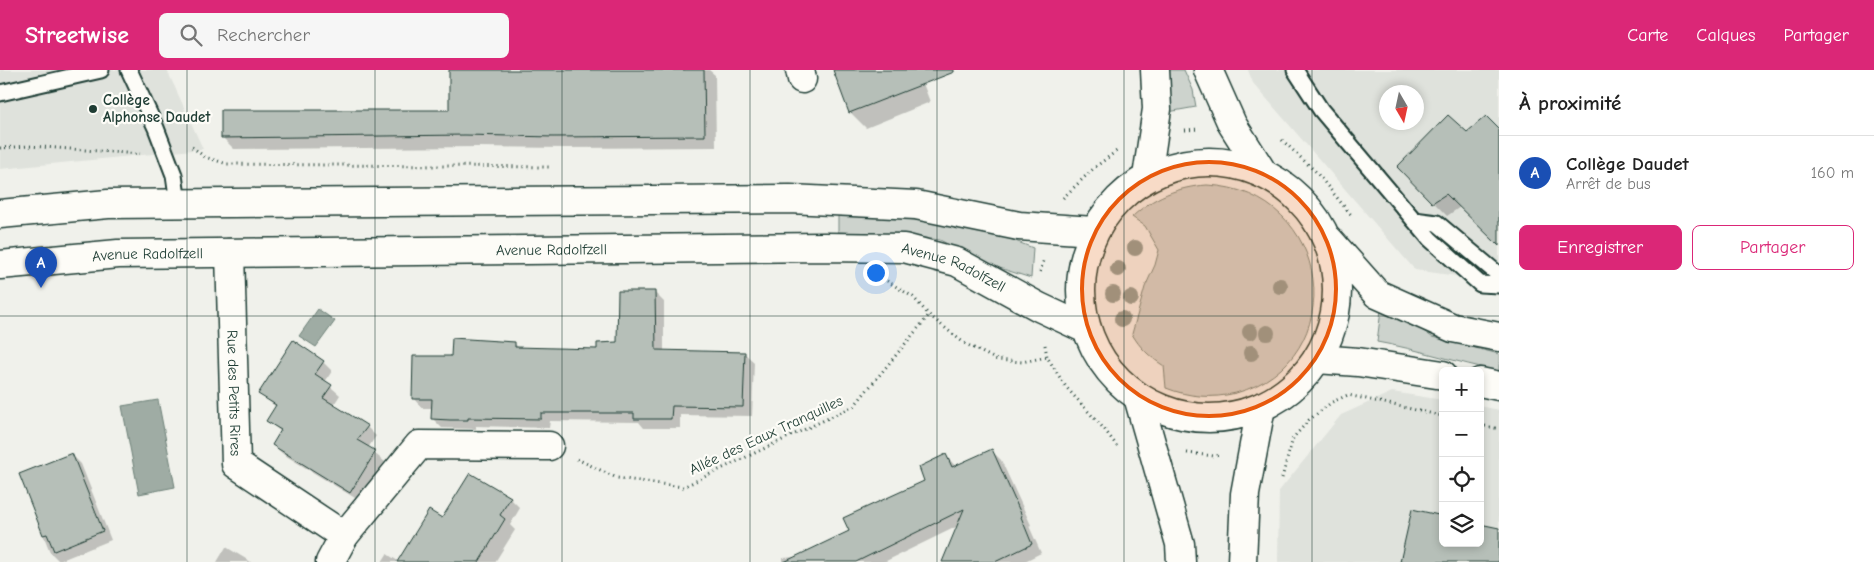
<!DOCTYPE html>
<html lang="fr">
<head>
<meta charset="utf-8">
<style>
  :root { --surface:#fff; --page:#f6f6f6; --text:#222; --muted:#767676; --line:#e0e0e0; --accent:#db2777 }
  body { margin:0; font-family:"Comic Neue",sans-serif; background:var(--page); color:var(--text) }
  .controls { position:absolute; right:15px; bottom:15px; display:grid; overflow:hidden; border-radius:8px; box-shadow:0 2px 8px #0003 }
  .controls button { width:45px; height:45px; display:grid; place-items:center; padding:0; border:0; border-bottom:1px solid var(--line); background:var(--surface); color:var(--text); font:25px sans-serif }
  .compass { position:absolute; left:1379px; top:15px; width:45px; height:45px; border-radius:50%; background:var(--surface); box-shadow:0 2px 8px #0003; rotate:171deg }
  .you { position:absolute; left:875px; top:202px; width:18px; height:18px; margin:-12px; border:4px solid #fff; border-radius:50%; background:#1a73e8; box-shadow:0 0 0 8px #1a73e833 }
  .badge { display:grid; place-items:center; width:32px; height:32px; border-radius:50%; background:var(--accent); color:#fff; font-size:16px; font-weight:700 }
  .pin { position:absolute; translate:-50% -41px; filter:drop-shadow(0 1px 2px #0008) }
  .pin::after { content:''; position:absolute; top:26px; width:18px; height:15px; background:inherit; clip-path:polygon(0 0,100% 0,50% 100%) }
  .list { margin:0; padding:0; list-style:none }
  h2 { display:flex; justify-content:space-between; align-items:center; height:65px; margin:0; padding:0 20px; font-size:21px }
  h2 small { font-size:16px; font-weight:400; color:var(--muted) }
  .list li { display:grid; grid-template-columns:32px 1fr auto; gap:15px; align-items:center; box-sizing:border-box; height:75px; padding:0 20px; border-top:1px solid var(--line) }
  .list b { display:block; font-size:19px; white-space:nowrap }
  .list p { margin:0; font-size:16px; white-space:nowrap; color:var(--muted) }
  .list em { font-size:16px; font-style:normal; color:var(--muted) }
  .actions { display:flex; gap:10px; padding:15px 20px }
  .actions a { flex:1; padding:11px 0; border:1px solid var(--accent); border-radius:8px; text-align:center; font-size:18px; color:var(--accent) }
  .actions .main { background:var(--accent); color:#fff }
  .icon { flex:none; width:28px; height:28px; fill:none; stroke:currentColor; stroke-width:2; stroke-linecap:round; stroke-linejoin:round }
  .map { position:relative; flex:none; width:1499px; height:492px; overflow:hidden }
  header { display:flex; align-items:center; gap:30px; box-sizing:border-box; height:70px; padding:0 25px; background:var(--accent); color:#fff }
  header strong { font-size:24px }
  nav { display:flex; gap:28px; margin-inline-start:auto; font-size:18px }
  .search { width:350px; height:45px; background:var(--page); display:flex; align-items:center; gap:12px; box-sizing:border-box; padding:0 18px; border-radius:8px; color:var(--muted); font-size:19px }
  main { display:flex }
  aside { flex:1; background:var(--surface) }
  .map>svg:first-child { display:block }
  .built { fill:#dfe2dc; fill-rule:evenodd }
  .green { fill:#cdd3cd; stroke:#768880 }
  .water { fill:#9faca4; stroke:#6c8077 }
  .shadow { fill:#0003 }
  .building { fill:#b6bfb8; stroke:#1f3d34 }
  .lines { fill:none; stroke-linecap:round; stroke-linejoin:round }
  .lane-casing { stroke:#1f3d34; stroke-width:19 }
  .street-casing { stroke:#1f3d34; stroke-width:31 }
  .secondary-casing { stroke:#1f3d34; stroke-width:31 }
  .primary-casing { stroke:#1f3d34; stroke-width:31 }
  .path { stroke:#1f3d34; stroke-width:3; stroke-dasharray:1 4; stroke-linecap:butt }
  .lane { stroke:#fdfcf7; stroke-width:15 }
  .street { stroke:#fdfcf7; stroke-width:28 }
  .secondary { stroke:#fdfcf7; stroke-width:28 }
  .primary { stroke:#fdfcf7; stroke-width:28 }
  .tree { fill:#909e97 }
  .marked { fill:#e8590c; fill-opacity:0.2; stroke:#e8590c; stroke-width:4; stroke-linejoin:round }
  .grid { fill:none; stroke:#1f3d34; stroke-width:1; stroke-opacity:0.55 }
  .poi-dot { fill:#1f3d34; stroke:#fdfcf7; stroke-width:2 }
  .labels { text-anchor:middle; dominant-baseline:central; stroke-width:4.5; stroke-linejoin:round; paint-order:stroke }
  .poi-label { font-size:15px; font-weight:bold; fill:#1f3d34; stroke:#fdfcf7; text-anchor:start }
  .street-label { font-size:15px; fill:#1f3d34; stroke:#fdfcf7 }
</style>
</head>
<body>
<header>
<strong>Streetwise</strong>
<div class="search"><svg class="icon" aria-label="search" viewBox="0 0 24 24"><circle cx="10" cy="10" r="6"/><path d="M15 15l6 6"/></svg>Rechercher</div>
<nav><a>Carte</a><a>Calques</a><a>Partager</a></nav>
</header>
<main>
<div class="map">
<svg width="1499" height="492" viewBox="0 0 1499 492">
  <rect width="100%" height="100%" fill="#f0f1eb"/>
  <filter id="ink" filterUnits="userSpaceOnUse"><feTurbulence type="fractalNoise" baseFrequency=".02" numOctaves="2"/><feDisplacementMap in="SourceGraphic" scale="10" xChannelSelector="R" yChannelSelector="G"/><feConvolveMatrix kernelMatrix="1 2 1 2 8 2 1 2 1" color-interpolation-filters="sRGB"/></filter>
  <g filter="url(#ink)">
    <g class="built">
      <polygon points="0,0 167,0 203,79 0,99"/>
      <path d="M1248,0H1499V212L1415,200L1253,13ZM1386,22H1416V52H1386Z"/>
      <polygon points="1392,322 1443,330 1443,473 1480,473 1480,336 1499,340 1499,492 1278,492 1279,421 1341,345"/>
    </g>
    <g class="green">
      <polygon points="1169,0 1184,0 1193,20 1196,37 1168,42"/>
      <path d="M1207,115C1334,121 1353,291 1236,323C1212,329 1189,327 1166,318L1164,296C1150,287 1140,278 1132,264L1145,217L1155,195L1159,180L1145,156L1132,147C1153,127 1178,117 1207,115Z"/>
      <polygon points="838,146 897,148 980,157 1033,178 1031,208 981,192 940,170 902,165 838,162"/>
      <path d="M1382,232L1432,267L1499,284V301C1458,293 1418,279 1377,272Z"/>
    </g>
    <g class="water">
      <polygon points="318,239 335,251 316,277 299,266"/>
      <polygon points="158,330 175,417 139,424 122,336"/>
    </g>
    <g class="shadow">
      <polygon points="450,0 709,0 715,5 716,77 566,78 478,77 234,79 222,67 450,42"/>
      <polygon points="834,0 918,0 930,32 866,58 850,42"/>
      <polygon points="1499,60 1499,175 1460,137 1447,146 1399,97 1467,64"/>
      <polygon points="655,223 664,232 664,281 744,283 754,292 752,346 680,345 680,358 644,358 639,352 550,351 549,358 476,356 476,359 442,358 433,349 433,338 422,338 413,328 452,288 514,273 520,279 598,280 618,274"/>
      <polygon points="323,292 332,301 325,312 340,325 333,336 367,357 376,366 368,378 385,392 360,431 283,384 273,375 281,362 268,351 276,337 260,324"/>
      <polygon points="992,381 1001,390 1031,455 1029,456 1041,483 1023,492 944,492 958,456 884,492 783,492 783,488 797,487 851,462 926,411 946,385 956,397"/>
      <polygon points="72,385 81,394 111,470 59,491 50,482 20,405"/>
      <polygon points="510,428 520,438 510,455 515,460 495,492 382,492 387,484 398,491 443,450"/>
      <polygon points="226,477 251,492 217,492"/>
    </g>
    <g class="building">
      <polygon points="449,0 704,0 705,66 553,67 465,65 221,68 221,40 449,40"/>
      <polygon points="833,0 954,0 954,2 849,43"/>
      <polygon points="1448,45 1467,62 1486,46 1499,59 1499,176 1446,124 1432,133 1397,97"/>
      <polygon points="618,221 655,221 656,280 745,282 743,337 672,336 671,349 634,349 634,343 541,343 541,349 468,348 468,350 450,350 431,349 432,329 412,329 413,286 451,286 452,268 515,272 515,277 597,279 597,273 617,272"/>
      <polygon points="293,270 324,291 315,304 332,315 323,328 368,356 357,370 376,381 350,423 272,375 281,360 266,351 276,335 258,324"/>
      <polygon points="992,379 1022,446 1021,447 1032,474 995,492 942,492 964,439 856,492 784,492 849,461 843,448 924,411 919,397 946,384 952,397"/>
      <polygon points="72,383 103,461 54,481 47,464 43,465 19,404"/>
      <polygon points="470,403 511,427 500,445 505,449 479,492 397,492 429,440 442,448"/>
      <polygon points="1412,439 1443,446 1443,473 1480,473 1480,454 1499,458 1499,492 1400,492"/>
    </g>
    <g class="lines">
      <defs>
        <g id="lane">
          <polyline points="129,0 156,58 174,105 178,133"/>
          <polyline points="1295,0 1321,40 1430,169 1480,214 1499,215"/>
          <polyline points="0,23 101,0"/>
          <polyline points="1414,150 1437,153 1499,205"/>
        </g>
        <g id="street">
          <polyline points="800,0 802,9"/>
          <path id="s1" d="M230,183L236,394L344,466L330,492"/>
          <polyline points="344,466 419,375 549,376"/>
        </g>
        <g id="secondary">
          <polyline points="1208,0 1232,54 1263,103"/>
          <polyline points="1147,107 1157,39 1155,0"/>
          <polyline points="1138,327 1180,474 1181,492"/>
          <polyline points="1242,492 1245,424 1261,337"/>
        </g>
        <g id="primary">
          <circle cx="1209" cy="220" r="128"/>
          <polyline points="0,144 108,134 790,129 916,135 1019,156 1094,161"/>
          <polyline points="1329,170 1377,224 1453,258 1499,267"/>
          <path id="s2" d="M0,195L118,184L824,177L904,178L957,192L1039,237L1086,259"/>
          <polyline points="1317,289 1358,292 1443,305"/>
          <polyline points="1480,312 1499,316"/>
        </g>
      </defs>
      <use href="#lane" class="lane-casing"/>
      <use href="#street" class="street-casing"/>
      <use href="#secondary" class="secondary-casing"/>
      <use href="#primary" class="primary-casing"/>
      <g class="path">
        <polyline points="1185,60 1199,59"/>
        <polyline points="1282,70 1315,101 1352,146"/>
        <polyline points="192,77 205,87 227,94 549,97"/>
        <polyline points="0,78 29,76 140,84"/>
        <polyline points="1063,128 1094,98 1118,80"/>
        <polyline points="1040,202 1044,189"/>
        <polyline points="887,211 913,227 929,245 964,273 997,290 1022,292 1047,287 1066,317 1105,360 1117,376"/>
        <polyline points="1045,275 1047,287"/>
        <polyline points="1480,355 1499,359"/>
        <polyline points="1187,383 1214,386 1221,385"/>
        <polyline points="577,389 617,408 683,417 854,336 929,245"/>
        <polyline points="1282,408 1293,368 1309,350 1332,332 1348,325 1443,346"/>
      </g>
      <use href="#lane" class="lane"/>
      <use href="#street" class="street"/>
      <use href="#secondary" class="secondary"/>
      <use href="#primary" class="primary"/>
    </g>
    <g class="tree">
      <circle cx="1135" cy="178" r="8"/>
      <circle cx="1118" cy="199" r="8"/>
      <circle cx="1280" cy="216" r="8"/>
      <circle cx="1113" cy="224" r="8"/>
      <circle cx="1131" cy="228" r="8"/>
      <circle cx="1122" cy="249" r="8"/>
      <circle cx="1250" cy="262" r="8"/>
      <circle cx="1267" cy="263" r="8"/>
      <circle cx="1251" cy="283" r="8"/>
    </g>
  </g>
  <path class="marked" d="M1082 219a127 127 0 1 1 254 0a127 127 0 1 1-254 0Z"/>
  <path class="grid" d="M187,0V492M375,0V492M562,0V492M750,0V492M937,0V492M1124,0V492M1312,0V492M0,246H1499"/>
  <circle class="poi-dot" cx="93" cy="39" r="5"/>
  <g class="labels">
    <g class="poi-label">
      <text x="103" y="30">Collège<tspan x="103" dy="17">Alphonse Daudet</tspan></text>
    </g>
    <g class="street-label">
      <text stroke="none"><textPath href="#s2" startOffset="552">Avenue Radolfzell</textPath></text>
      <text stroke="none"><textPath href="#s2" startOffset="148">Avenue Radolfzell</textPath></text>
      <text stroke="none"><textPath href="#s2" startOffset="958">Avenue Radolfzell</textPath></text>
      <text stroke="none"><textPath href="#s1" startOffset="140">Rue des Petits Rires</textPath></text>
      <text transform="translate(766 365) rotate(-25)">Allée des Eaux Tranquilles</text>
    </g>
  </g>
</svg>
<div class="controls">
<button>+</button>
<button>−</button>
<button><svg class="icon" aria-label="locate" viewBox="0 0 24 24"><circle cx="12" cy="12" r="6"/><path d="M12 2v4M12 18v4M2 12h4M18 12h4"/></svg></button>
<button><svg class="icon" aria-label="layers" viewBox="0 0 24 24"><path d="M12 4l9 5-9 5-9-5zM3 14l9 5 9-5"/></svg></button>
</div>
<svg class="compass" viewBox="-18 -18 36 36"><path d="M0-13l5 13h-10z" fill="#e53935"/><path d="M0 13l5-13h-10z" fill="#767676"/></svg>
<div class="you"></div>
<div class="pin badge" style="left:41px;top:218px;background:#1a4fb4">A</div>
</div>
<aside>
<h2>À proximité<small></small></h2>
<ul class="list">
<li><span class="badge" style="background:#1a4fb4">A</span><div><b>Collège Daudet</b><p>Arrêt de bus</p></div><em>160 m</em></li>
</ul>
<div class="actions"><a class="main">Enregistrer</a><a>Partager</a></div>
</aside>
</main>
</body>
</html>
